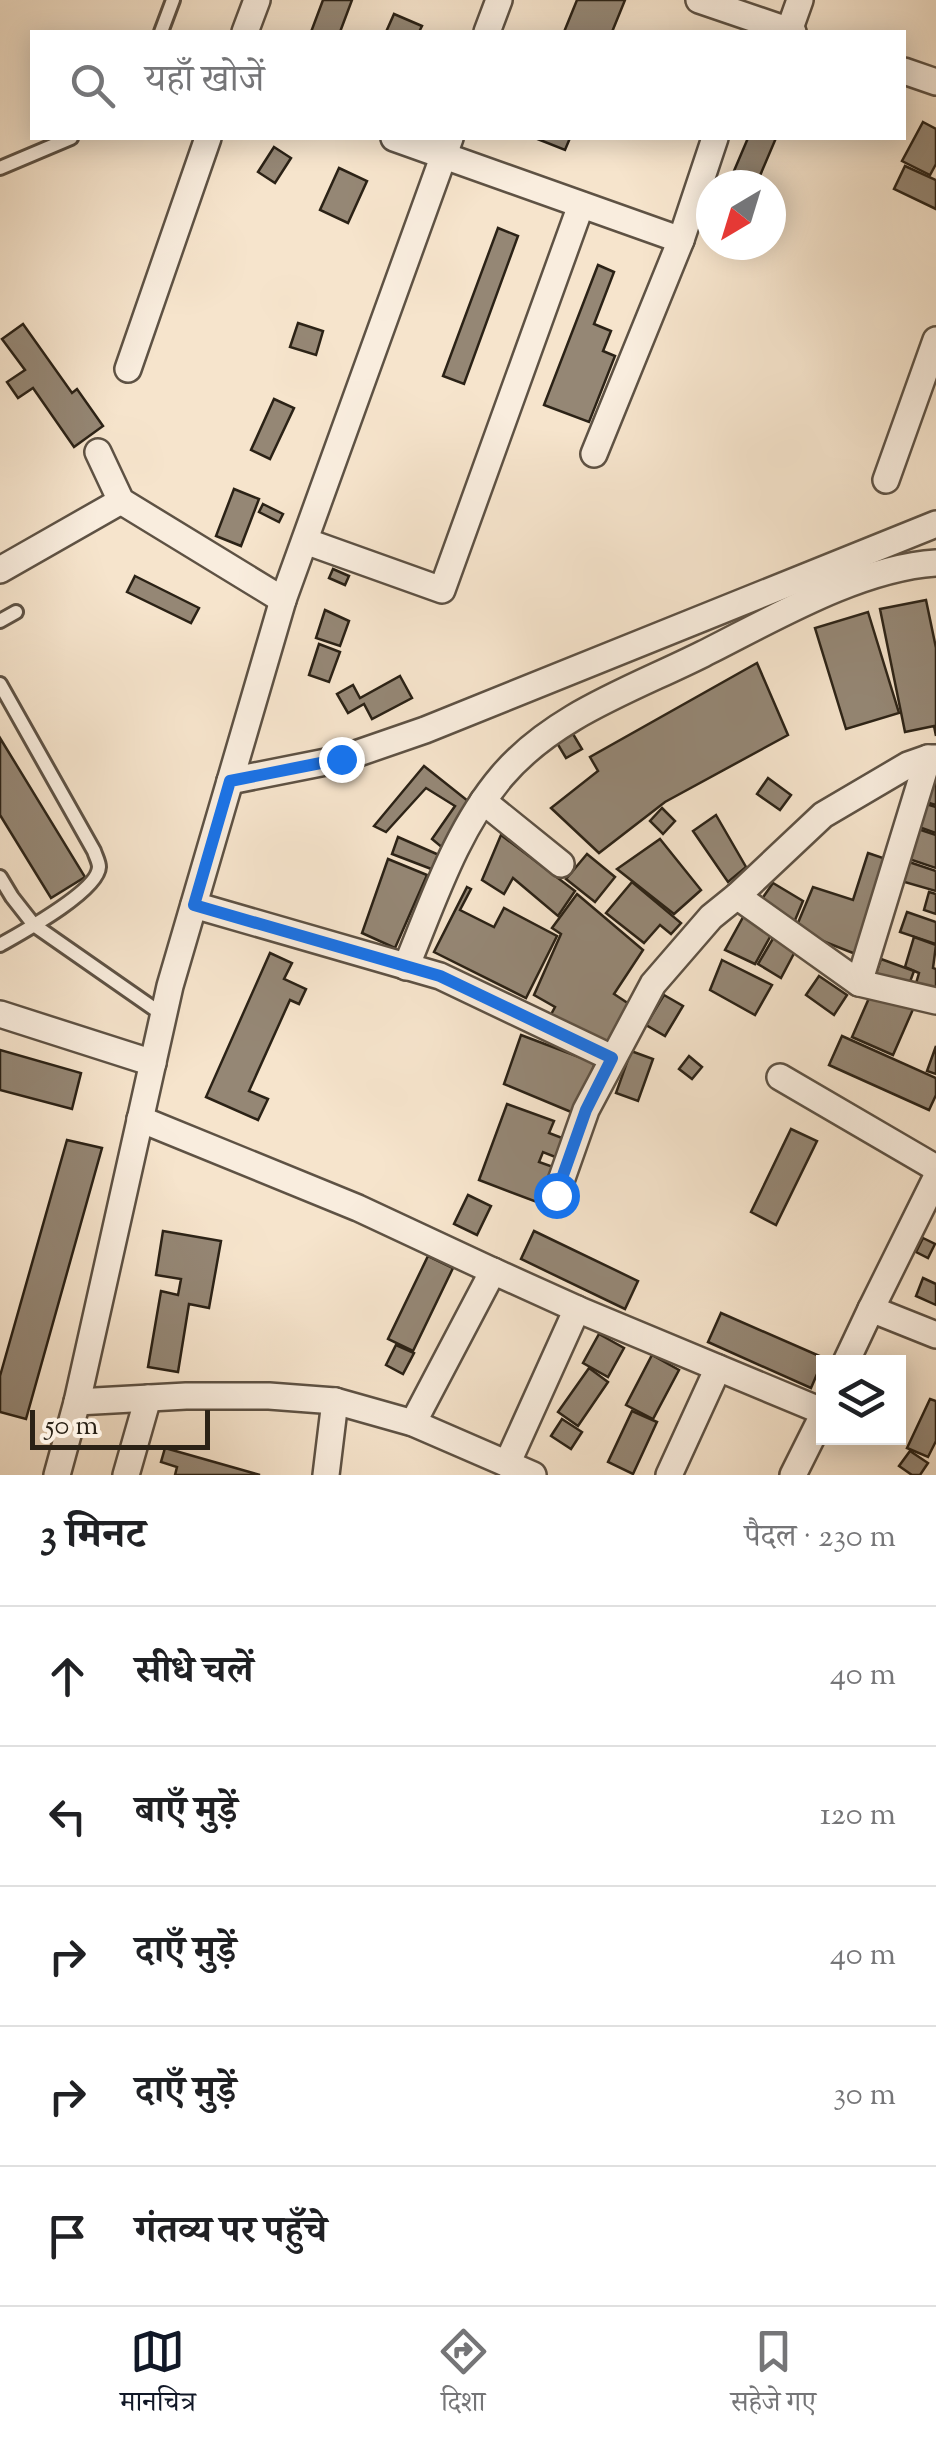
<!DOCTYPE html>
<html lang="hi">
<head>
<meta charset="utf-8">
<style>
  :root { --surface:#fff; --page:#f6f6f6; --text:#202124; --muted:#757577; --line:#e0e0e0; --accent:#111827 }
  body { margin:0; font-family:"Sorts Mill Goudy","Noto Serif Devanagari",serif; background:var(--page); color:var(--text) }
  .controls { position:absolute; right:30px; bottom:30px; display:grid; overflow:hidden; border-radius:0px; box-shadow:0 5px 25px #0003 }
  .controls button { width:90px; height:90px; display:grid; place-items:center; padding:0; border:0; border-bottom:2px solid var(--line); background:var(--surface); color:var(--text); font:50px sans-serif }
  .compass { position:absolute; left:696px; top:170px; width:90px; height:90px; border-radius:50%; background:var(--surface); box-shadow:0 5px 25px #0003; rotate:218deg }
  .scale { position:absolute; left:30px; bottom:25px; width:180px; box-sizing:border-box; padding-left:10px; border:5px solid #2b2216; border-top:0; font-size:28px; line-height:35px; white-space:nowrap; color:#2b2216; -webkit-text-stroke:8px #f9edde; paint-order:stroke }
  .stop { position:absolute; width:30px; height:30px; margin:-22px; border:8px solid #1a73e8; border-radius:50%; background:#fff }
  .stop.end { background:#1a73e8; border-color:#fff; box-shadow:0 2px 10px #0008 }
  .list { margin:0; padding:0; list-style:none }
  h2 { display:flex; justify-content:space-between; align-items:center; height:130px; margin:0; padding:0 40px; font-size:42px }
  h2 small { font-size:32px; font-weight:400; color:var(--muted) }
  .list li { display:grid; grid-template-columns:65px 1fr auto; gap:30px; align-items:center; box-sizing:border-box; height:140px; padding:0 40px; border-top:2px solid var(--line) }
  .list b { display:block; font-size:38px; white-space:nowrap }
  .list em { font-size:32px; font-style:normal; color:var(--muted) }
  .icon { flex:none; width:55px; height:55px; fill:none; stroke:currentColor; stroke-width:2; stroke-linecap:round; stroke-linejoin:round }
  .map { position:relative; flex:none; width:936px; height:1475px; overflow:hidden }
  .search { position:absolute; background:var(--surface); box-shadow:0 5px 25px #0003; left:30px; right:30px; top:30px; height:110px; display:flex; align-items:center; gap:25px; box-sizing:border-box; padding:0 35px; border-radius:0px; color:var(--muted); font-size:38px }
  .sheet { height:830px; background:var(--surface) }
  nav { display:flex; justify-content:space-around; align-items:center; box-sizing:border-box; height:140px; border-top:2px solid var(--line); background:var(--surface); font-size:28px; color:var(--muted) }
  nav a { display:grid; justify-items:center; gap:5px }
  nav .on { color:var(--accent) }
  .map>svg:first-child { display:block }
  .building { fill:#958775; stroke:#2b2216; stroke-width:2.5 }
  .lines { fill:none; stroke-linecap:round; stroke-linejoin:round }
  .lane-casing { stroke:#5e5244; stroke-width:18 }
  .street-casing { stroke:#5e5244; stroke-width:30 }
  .lane { stroke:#f9edde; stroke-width:12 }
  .street { stroke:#f9edde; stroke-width:25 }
  .route { stroke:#1a73e8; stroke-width:12 }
</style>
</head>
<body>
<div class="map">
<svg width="936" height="1475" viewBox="0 0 936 1475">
  <rect width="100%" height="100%" fill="#f6e4cc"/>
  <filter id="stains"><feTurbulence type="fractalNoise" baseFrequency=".002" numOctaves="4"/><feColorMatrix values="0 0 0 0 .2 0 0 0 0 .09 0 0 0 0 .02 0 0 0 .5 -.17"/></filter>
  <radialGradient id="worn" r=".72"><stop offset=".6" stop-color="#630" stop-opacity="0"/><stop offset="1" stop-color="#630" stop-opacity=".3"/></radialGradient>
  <g class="building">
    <polygon points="323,0 352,0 340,32 311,32"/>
    <polygon points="577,0 625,0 612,32 564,32"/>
    <polygon points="394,14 422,26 419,32 386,32"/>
    <polygon points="923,122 936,129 936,164 930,175 902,161"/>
    <polygon points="535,138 570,138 565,150"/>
    <polygon points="748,138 776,138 756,185 728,185"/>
    <polygon points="274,147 291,158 275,183 258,172"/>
    <polygon points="905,166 936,180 936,209 894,189"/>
    <polygon points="339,168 367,181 348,223 320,210"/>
    <polygon points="498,228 518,236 464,384 443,376"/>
    <polygon points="598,265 614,272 594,324 611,331 603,351 615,356 589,422 544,405"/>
    <polygon points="298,323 323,331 316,355 290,347"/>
    <polygon points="23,324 72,393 77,389 103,426 74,447 33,388 18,398 7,382 25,370 2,339"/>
    <polygon points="274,399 294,408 270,459 251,450"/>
    <polygon points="234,489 259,499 241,546 216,536"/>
    <polygon points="263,504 283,514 279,522 259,512"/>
    <polygon points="333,569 349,576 345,585 329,578"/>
    <polygon points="135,576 199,608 191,623 127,592"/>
    <polygon points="926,600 936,648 936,736 934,726 905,732 880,609"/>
    <polygon points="325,610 349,621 340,646 316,638"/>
    <polygon points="868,612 899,713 846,729 815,628"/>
    <polygon points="319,644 340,652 329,682 309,675"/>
    <polygon points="757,663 788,735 665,802 599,853 551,808 598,771 590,757"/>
    <polygon points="400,676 412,698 372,719 364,704 348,713 337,694 353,685 360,698"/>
    <polygon points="570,729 582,749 566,758 554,738"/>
    <polygon points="0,738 85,877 51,898 0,815"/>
    <polygon points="424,766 473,805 444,849 432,839 455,806 426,788 386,832 374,826"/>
    <polygon points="936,771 936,805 926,802"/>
    <polygon points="768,778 791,795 780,810 757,794"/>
    <polygon points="926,804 936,807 936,833 919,827"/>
    <polygon points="662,808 675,821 663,834 650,821"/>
    <polygon points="716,815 746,867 728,882 693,831"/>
    <polygon points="918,829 936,835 936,868 909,859"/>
    <polygon points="501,835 575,891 558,916 513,878 504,894 482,880"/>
    <polygon points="398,837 439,855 434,870 392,854"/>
    <polygon points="660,839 701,890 674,914 617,869"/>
    <polygon points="868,853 886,859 863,957 795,930 813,887 853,900"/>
    <polygon points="587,854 615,877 595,902 566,879"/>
    <polygon points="388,859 427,875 395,948 362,933"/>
    <polygon points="909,862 936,871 936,891 901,881"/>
    <polygon points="632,882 681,923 671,934 660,925 644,943 606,913"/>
    <polygon points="773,883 803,901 793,925 759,903"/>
    <polygon points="467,887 471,889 460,910 494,927 504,908 557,936 526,998 434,952"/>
    <polygon points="929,892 936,894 936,914 924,910"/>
    <polygon points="577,894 643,950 614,994 635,1008 613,1045 548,1020 555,1007 534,995 561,934 552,928"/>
    <polygon points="747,910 775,928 755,964 725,950"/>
    <polygon points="907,912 936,922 936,944 900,932"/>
    <polygon points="778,930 799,944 781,978 758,964"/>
    <polygon points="914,937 936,945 933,968 936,969 936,994 915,987 919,973 905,967"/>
    <polygon points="270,953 292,963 284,979 306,989 299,1004 290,1000 249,1091 268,1099 258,1120 206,1097"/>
    <polygon points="881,959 914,971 907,990 874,979"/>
    <polygon points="722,960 772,985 755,1015 710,990"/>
    <polygon points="819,976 847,995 834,1015 806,995"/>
    <polygon points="873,989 914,1007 893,1055 852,1037"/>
    <polygon points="664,995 683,1006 665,1036 646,1025"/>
    <polygon points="521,1035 595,1063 576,1114 504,1084"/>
    <polygon points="842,1036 936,1078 936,1095 929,1110 829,1065"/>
    <polygon points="936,1046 936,1074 927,1071"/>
    <polygon points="0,1050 81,1073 72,1109 0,1090"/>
    <polygon points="631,1051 653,1059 638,1101 616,1093"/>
    <polygon points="689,1056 702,1067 692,1079 679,1069"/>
    <polygon points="507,1104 554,1121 549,1133 570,1141 563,1160 543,1152 539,1162 556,1168 542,1204 479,1180"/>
    <polygon points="791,1129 817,1141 776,1225 751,1212"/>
    <polygon points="67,1140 102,1148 26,1419 0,1412 0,1376"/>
    <polygon points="468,1195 491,1206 477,1235 454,1224"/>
    <polygon points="163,1231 221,1241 209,1308 189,1304 178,1372 148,1367 161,1291 178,1295 181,1279 156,1275"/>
    <polygon points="534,1231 638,1281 625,1309 521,1259"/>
    <polygon points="923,1238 935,1244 928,1258 916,1252"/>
    <polygon points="428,1256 453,1268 413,1351 388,1339"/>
    <polygon points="923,1278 936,1284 936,1305 916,1296"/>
    <polygon points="721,1313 824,1358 811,1388 708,1342"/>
    <polygon points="599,1334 624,1348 608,1377 583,1363"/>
    <polygon points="396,1345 414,1353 403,1374 386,1365"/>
    <polygon points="652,1355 679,1370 653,1419 626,1405"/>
    <polygon points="589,1368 608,1382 578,1426 558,1412"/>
    <polygon points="930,1399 936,1401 936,1441 928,1457 907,1448"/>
    <polygon points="632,1411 657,1422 633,1474 608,1462"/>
    <polygon points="562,1419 582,1432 571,1449 551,1436"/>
    <polygon points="165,1448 260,1475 175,1475 177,1467 161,1462"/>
    <polygon points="910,1451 928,1463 920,1475 912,1475 899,1466"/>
  </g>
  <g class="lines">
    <defs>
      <g id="lane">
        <polyline points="161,32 173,0"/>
        <polyline points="0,168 71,138"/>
        <polyline points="0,621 16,612"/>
        <path d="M0,684L94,851C96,857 99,862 99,867C98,891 21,933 0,945"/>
        <polyline points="0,877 12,897 34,925 163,1015"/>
      </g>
      <g id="street">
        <polyline points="699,0 793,32"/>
        <polyline points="789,31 800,0"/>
        <polyline points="245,32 257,0"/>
        <polyline points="487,32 499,0"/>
        <polyline points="904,71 936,82"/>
        <polyline points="394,138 681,240"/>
        <polyline points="128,369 208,138"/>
        <polyline points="98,452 121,501 283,600"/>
        <polyline points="594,454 681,240 715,138"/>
        <polyline points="886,480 936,340"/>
        <polyline points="305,541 442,590 581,205"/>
        <polyline points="0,570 121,501"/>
        <polyline points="230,781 341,759 425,730 936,524"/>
        <polyline points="483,801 561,864"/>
        <polyline points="737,896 859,983 936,1001"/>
        <polyline points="194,905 440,976 612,1058"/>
        <path d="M406,967C433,902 456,830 502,776C554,715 633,689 703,654C773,619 858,568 936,563"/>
        <polyline points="859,983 928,758"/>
        <polyline points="0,1014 153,1063"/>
        <polyline points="780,1077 936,1168"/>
        <polyline points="140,1119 358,1208 493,1271"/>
        <polyline points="556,1195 586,1110 653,984 711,917 737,896 823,815 908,765 928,758 936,758"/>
        <polyline points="871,1309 936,1178"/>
        <polyline points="846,1362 871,1309 936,1335"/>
        <polyline points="77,1402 186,1396 269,1396 335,1401 413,1423 533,1475"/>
        <polyline points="413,1423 493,1271 577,1309 824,1412"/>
        <polyline points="507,1464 577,1309"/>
        <polyline points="57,1475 77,1402 170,986 283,600 450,138"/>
        <polyline points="126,1475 148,1398"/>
        <polyline points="326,1475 335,1401"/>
        <polyline points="669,1475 718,1368"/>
        <polyline points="793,1475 824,1413"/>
      </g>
    </defs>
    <use href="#lane" class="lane-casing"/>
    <use href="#street" class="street-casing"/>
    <use href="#lane" class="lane"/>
    <use href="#street" class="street"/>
  </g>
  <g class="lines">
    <polyline class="route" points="341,759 230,781 194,905 440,976 612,1058 586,1110 556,1195"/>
  </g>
  <rect width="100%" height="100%" filter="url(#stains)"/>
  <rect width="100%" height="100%" fill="url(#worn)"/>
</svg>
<div class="controls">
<button><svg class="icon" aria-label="layers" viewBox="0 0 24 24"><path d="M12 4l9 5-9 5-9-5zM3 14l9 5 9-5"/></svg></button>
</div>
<svg class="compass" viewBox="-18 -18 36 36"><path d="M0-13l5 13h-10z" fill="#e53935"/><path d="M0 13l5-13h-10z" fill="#757577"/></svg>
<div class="scale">50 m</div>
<div class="stop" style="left:556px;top:1195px"></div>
<div class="stop end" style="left:341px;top:759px"></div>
<div class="search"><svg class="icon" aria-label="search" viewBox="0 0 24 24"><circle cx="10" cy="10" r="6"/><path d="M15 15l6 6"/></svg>यहाँ खोजें</div>
</div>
<section class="sheet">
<h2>3 मिनट<small>पैदल · 230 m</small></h2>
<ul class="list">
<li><svg class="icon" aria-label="ahead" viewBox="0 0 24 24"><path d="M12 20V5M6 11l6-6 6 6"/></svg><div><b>सीधे चलें</b></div><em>40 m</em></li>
<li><svg class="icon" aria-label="left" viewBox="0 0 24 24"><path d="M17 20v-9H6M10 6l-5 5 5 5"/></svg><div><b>बाएँ मुड़ें</b></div><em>120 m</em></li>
<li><svg class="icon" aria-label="right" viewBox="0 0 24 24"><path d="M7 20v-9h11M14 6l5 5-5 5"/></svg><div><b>दाएँ मुड़ें</b></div><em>40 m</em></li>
<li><svg class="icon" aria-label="right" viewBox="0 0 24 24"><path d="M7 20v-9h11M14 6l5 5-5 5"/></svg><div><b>दाएँ मुड़ें</b></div><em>30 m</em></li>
<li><svg class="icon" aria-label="arrive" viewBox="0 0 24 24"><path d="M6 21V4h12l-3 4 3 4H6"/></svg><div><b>गंतव्य पर पहुँचे</b></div></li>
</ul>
</section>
<nav>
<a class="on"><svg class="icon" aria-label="map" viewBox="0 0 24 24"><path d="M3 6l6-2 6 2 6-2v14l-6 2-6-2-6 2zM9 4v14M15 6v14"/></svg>मानचित्र</a>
<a><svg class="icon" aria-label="directions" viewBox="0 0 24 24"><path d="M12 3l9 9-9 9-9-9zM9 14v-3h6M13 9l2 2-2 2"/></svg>दिशा</a>
<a><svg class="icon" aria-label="saved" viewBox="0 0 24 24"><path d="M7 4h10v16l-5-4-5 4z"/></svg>सहेजे गए</a>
</nav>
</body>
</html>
